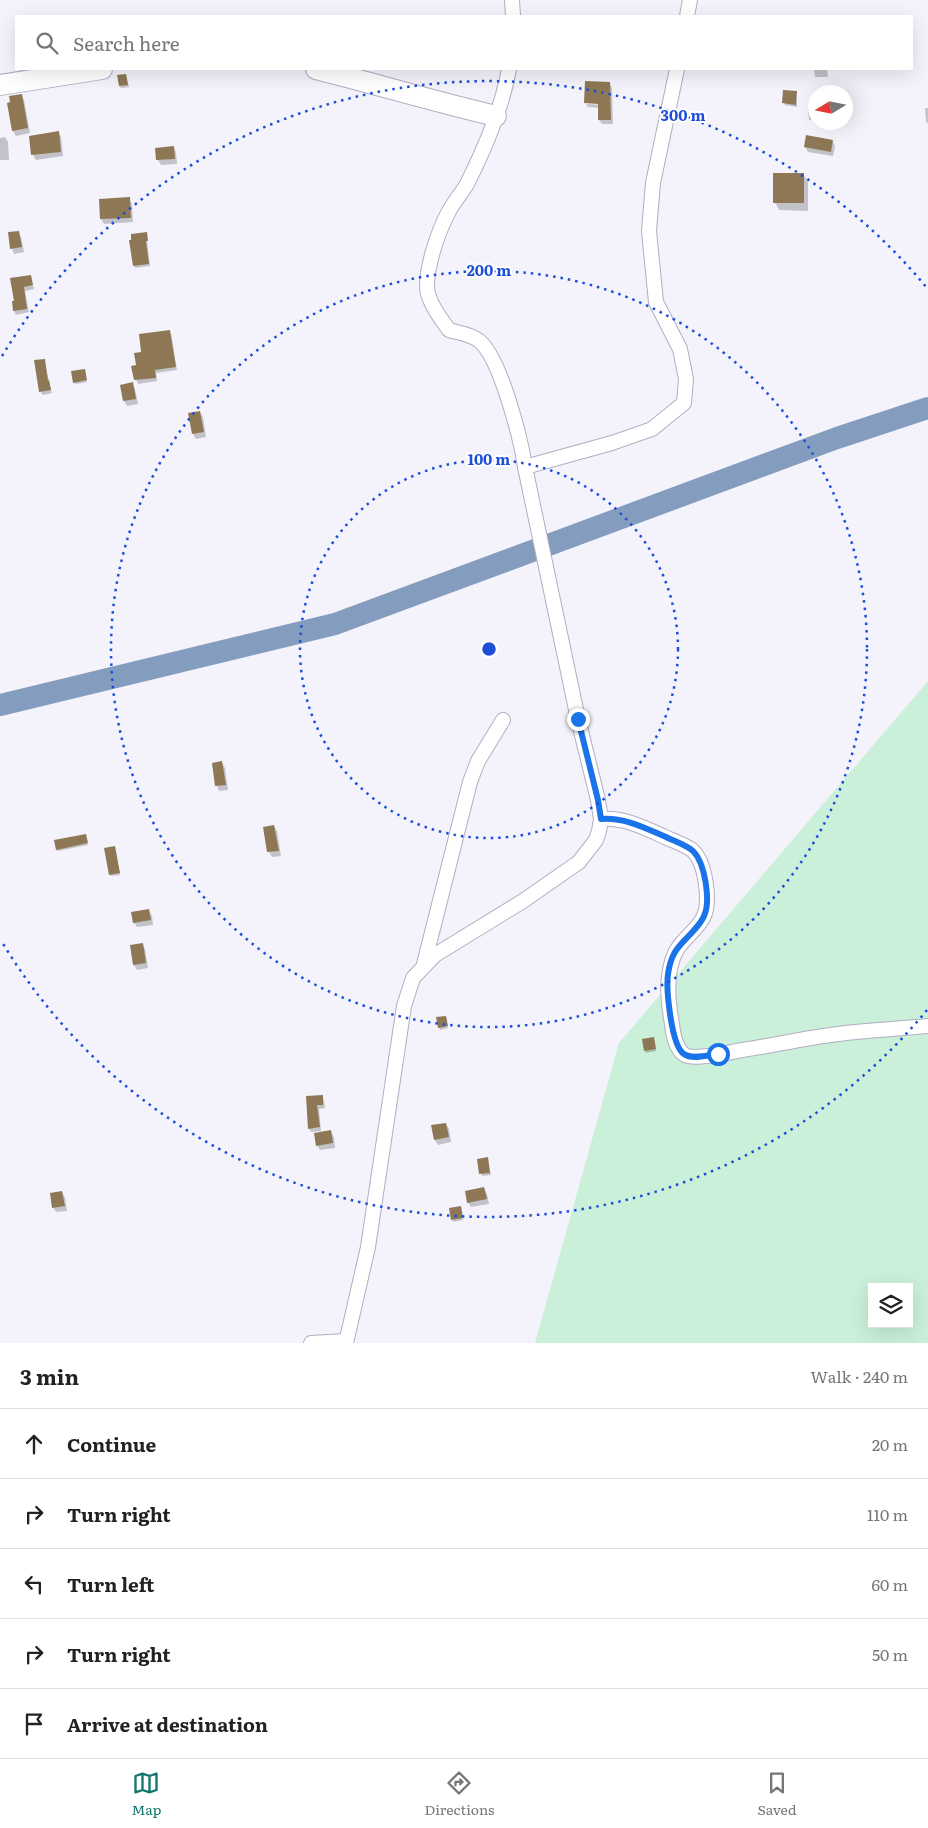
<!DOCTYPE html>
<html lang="en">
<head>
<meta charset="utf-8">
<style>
  :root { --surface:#fff; --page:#f2f2f2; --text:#222; --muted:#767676; --line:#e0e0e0; --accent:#0f766e }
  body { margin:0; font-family:Literata,serif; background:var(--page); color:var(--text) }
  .controls { position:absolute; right:15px; bottom:15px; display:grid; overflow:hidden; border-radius:0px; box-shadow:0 5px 20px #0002 }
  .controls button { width:45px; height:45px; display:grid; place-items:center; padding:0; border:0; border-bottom:1px solid var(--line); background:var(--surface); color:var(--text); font:25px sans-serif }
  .compass { position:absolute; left:808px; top:85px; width:45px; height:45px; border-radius:50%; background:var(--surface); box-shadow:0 5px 20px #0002; rotate:260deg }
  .stop { position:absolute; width:15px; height:15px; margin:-11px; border:4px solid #1a73e8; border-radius:50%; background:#fff }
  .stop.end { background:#1a73e8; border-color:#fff; box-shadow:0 1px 5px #0008 }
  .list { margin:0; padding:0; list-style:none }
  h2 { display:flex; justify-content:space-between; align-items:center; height:65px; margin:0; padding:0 20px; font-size:21px }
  h2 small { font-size:16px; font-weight:400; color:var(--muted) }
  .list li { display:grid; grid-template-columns:32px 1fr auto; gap:15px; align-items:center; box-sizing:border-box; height:70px; padding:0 20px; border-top:1px solid var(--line) }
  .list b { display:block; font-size:19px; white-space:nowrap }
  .list em { font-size:16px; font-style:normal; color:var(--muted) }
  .icon { flex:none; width:28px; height:28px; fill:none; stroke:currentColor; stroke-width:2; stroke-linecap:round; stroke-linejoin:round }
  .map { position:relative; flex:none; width:928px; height:1343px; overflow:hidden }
  .search { position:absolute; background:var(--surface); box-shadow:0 5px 20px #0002; left:15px; right:15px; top:15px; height:55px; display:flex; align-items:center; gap:12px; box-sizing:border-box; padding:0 18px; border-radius:0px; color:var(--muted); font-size:19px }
  .sheet { height:415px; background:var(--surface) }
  nav { display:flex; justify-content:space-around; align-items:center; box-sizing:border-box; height:70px; border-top:1px solid var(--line); background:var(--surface); font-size:14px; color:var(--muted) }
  nav a { display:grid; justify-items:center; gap:2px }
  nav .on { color:var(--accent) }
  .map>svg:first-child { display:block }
  .green { fill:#caf0d9; fill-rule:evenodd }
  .shadow { fill:#0003 }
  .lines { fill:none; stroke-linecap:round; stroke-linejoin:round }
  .river { stroke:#849cbe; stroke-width:22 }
  .building { fill:#8d7754 }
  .street-casing { stroke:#b2adc4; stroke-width:16 }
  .secondary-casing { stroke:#b2adc4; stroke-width:22 }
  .street { stroke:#fff; stroke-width:14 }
  .secondary { stroke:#fff; stroke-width:20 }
  .route { stroke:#1a73e8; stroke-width:6 }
  .ring { fill:none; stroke:#1d4ed8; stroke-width:2.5; stroke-dasharray:2.5 5 }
  .centre { fill:#1d4ed8; stroke:#fff; stroke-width:2.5 }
  .ring-label { font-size:15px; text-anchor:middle; font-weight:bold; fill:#1d4ed8; stroke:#fff; stroke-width:4; stroke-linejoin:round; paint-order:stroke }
</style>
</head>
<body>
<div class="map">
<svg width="928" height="1343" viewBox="0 0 928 1343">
  <rect width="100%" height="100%" fill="#f4f3fc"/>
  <path class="green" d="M928,681V1343H535L619,1043ZM872,1287H909V1324H872Z"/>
  <g class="shadow">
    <polygon points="20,69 35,69 36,73 23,75"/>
    <polygon points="814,69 827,69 828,77 815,77"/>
    <polygon points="126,75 129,87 121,88 120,86"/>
    <polygon points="586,83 610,84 612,88 613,124 602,124 599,120 599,108 588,107 586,104 604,105 604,103 586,102 586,104 585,103"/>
    <polygon points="796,92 797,107 785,105 784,103"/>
    <polygon points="21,95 24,100 30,133 16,136 13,131 8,104"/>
    <polygon points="816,108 816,119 809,120 808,109"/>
    <polygon points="925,108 928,108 928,124 926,121"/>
    <polygon points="58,132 61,137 63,156 36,160 33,155"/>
    <polygon points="5,137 8,142 9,160 0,160 0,138"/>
    <polygon points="832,141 835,146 833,156 808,152 805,147"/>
    <polygon points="173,147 176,152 177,164 161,165 158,160 157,149"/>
    <polygon points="803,174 808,182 808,211 779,210 775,202"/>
    <polygon points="129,199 132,204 133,222 104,224 101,219"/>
    <polygon points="18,232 21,237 24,252 14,254 12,248"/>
    <polygon points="146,233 150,266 135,268 130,241"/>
    <polygon points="30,276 34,289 25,291 29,312 16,315 14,311 16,302 12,279"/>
    <polygon points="169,331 171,334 177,370 156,373 157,381 138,384 132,367 137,366 143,354"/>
    <polygon points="44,360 52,393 43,395 40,391"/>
    <polygon points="84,370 87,382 76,384 74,382"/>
    <polygon points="132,384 135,389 138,404 127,406 124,401"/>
    <polygon points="200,412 203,417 206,437 196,439 193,434"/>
    <polygon points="222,763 225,768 228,790 219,791 217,786 213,764"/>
    <polygon points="274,826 277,831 281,856 272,857 269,852 264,828"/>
    <polygon points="86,838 88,845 58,851 57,849"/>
    <polygon points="115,849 120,875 111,876 110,874"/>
    <polygon points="149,911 152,916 153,925 137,927 134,922"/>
    <polygon points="142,944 145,949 148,968 137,970 134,965 132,946"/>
    <polygon points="446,1019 448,1028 440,1030 439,1027"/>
    <polygon points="654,1041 656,1051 646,1053 645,1051"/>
    <polygon points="322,1096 324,1100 325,1108 319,1109 321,1131 311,1132 309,1128 307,1097"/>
    <polygon points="446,1124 449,1129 451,1142 438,1145 435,1140"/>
    <polygon points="331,1132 334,1137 335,1148 320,1150 317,1145"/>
    <polygon points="478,1160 488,1161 491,1175 482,1176"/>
    <polygon points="484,1188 487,1194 489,1204 471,1207 468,1202"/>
    <polygon points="62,1192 65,1198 67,1211 56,1212 53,1207"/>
    <polygon points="450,1209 461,1210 463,1220 453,1222"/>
  </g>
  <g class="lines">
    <polyline class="river" points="0,705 335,624 837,438 928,408"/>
  </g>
  <g class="building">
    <polygon points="126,74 128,85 119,86 117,75"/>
    <polygon points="585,81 610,82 611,120 598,120 598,104 584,103"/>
    <polygon points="783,90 797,91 796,105 782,103"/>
    <polygon points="22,94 28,128 12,131 7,103 10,102 9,96"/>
    <polygon points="59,131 61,152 31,155 29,136"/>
    <polygon points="806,135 833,140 831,152 804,147"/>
    <polygon points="174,146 175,159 156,160 155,148"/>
    <rect x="773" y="173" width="31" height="30"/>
    <polygon points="130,197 131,218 100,219 99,199"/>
    <polygon points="19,231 22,247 10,249 8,232"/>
    <polygon points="147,232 148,241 146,241 149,264 133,266 129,240 131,240 131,234"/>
    <polygon points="31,275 33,285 24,287 27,309 13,311 12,301 14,301 10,278"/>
    <polygon points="170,330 176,367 155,370 156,378 134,380 131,366 136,365 134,353 141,352 139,334"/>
    <polygon points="45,359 48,381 49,380 51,390 39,392 34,360"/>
    <polygon points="85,369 87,380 73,383 71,371"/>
    <polygon points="133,382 136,399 123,401 120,385"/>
    <polygon points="200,411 204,432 192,434 188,413"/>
    <polygon points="222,761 226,785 215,786 212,763"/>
    <polygon points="274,825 279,851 267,852 263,827"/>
    <polygon points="86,834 88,843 56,850 54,840"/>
    <polygon points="115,846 120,873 109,875 104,848"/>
    <polygon points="149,909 151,920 133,923 131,912"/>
    <polygon points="143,943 146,963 133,965 130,945"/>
    <polygon points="446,1016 448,1026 438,1028 436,1017"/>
    <polygon points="654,1037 656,1049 644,1051 642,1039"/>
    <polygon points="323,1095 323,1105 317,1105 320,1127 308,1129 306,1096"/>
    <polygon points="446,1123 449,1137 434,1140 431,1125"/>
    <polygon points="331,1130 333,1143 316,1146 314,1133"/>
    <polygon points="488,1157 490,1173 479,1174 477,1159"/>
    <polygon points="484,1187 487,1199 467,1203 465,1191"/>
    <polygon points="62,1191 65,1206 52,1208 50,1193"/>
    <polygon points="461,1206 463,1218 451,1220 449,1208"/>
  </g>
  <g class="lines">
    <defs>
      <g id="street">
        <polyline points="512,0 513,16"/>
        <polyline points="687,16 690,0"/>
        <path d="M509,69C502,109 485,148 467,184C461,194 453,203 448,213C438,232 427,265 427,286C427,301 441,319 449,330C459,333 470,334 478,340C500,355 521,440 525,467"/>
        <path d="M601,819C624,817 645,828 665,837C674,841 685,845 692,850C706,862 711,903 703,918C696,931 681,940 675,953C665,976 668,1001 672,1024C673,1033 675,1049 685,1055C694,1060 726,1053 737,1051C771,1046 804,1038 838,1034C867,1030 898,1029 928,1026"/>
        <polyline points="424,964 470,782 478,761 503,720"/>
        <polyline points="311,1343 346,1341"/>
        <polyline points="346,1343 368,1247 404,1006 413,978 435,955 523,901 579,862 596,840 599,831 601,819 598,800 578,719 525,467 612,443 652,429 684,403 686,379 680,349 656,302 649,231 653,183 677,69"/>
      </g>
      <g id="secondary">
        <path d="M316,69C376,84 436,102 496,116"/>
        <polyline points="0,85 102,69"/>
      </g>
    </defs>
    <use href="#street" class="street-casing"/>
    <use href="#secondary" class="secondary-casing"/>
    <use href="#street" class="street"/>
    <use href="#secondary" class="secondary"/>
  </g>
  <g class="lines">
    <path class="route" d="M578,719L598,800L601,819C624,817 645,828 666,837C674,841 686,845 693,851C705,863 711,901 704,916C698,930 683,939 675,952C672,957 669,967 668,974C666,988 671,1046 684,1054C692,1060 709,1055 718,1054"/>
  </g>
  <g class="ring">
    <circle cx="489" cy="649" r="189"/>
    <circle cx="489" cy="649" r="378"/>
    <path d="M927 1010A568 568 0 0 1 2 942M2 356A568 568 0 0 1 927 288"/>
  </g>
  <circle cx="489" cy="649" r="8" class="centre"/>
  <g class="ring-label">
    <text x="683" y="121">300 m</text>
    <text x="489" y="276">200 m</text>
    <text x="489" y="465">100 m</text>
  </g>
</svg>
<div class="controls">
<button><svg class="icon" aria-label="layers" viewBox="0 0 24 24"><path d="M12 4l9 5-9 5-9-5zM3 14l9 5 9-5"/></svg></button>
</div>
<svg class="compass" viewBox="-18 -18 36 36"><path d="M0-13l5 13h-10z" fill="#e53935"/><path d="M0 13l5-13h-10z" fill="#767676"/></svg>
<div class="stop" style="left:718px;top:1054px"></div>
<div class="stop end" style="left:578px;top:719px"></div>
<div class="search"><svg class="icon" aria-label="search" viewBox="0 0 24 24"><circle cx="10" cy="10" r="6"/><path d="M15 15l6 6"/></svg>Search here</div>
</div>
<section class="sheet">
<h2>3 min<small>Walk · 240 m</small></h2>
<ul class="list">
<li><svg class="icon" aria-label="ahead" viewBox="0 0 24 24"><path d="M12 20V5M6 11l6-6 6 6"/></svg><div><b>Continue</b></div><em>20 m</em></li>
<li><svg class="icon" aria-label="right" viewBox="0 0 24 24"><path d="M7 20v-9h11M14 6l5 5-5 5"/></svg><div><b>Turn right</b></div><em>110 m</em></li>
<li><svg class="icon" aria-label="left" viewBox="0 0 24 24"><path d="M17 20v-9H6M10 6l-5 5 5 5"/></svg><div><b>Turn left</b></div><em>60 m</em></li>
<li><svg class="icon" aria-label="right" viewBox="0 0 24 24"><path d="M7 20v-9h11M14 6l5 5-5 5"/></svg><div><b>Turn right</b></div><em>50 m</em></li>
<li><svg class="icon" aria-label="arrive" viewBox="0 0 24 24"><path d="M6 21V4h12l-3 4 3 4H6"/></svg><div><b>Arrive at destination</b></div></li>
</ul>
</section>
<nav>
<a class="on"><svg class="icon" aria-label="map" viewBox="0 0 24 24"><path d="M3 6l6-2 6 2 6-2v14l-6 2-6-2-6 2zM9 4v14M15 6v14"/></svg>Map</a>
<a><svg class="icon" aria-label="directions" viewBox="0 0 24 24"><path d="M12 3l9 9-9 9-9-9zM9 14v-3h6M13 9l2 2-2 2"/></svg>Directions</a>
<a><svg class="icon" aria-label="saved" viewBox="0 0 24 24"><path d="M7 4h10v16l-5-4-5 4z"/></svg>Saved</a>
</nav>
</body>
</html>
